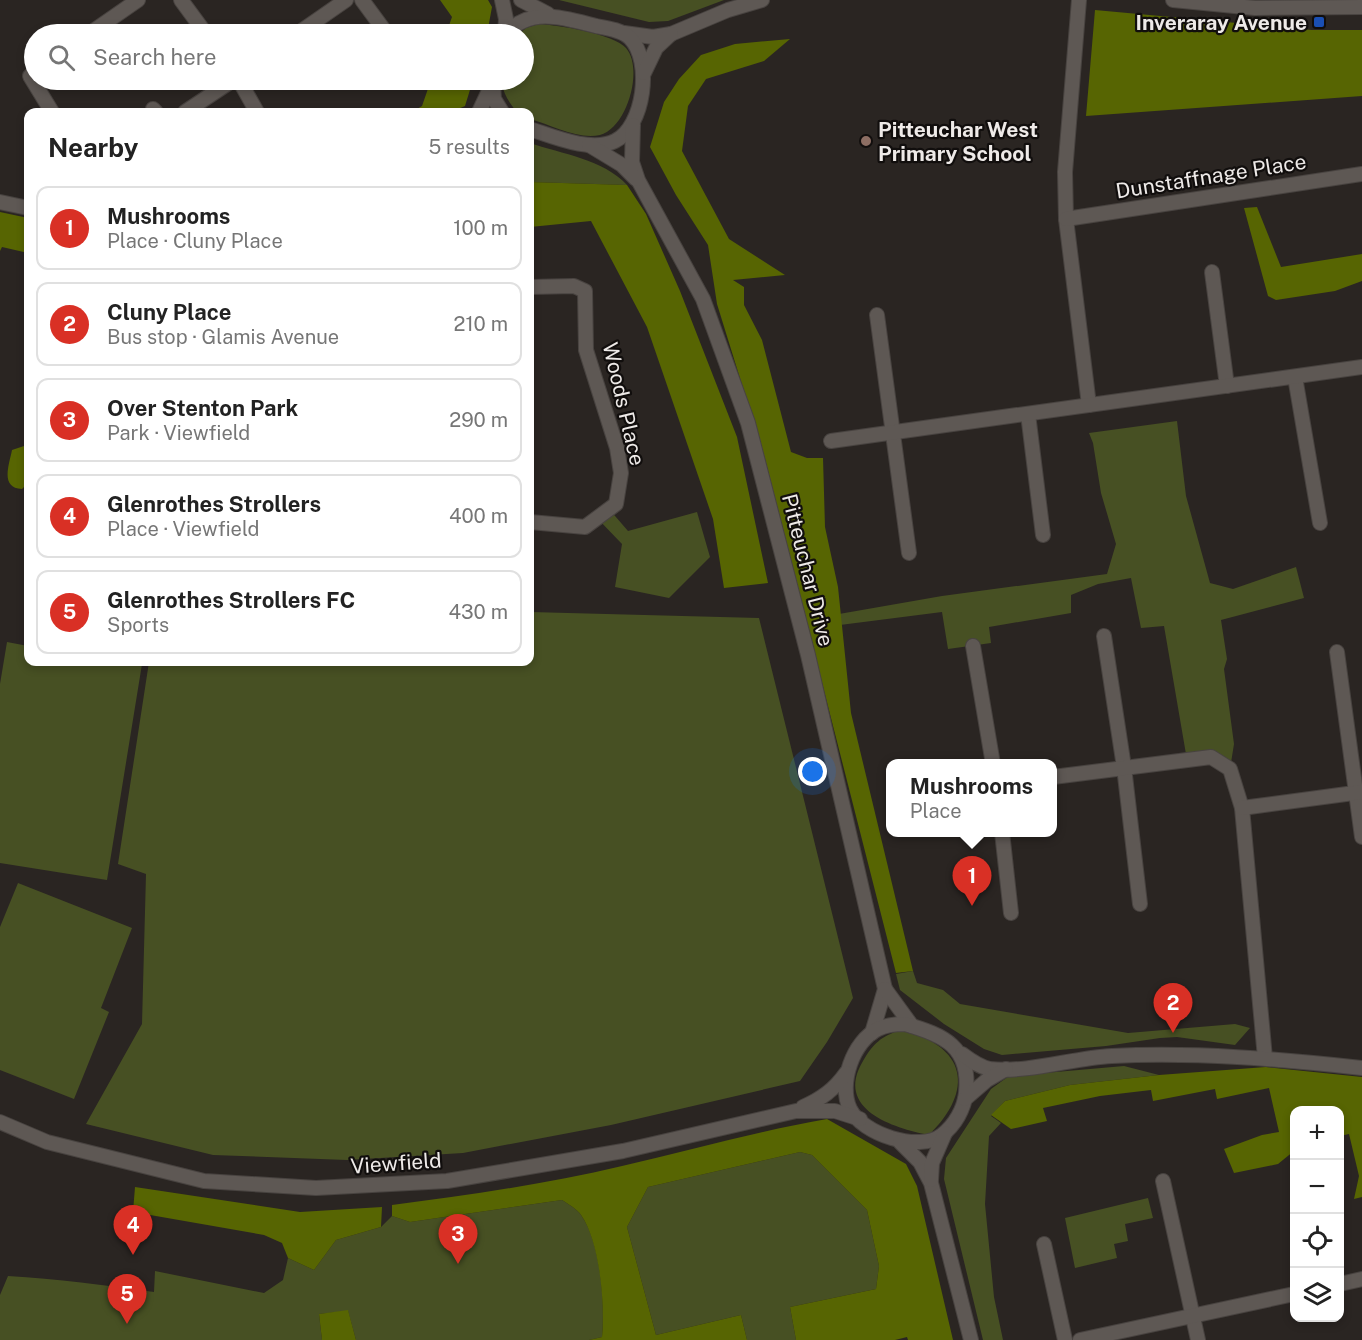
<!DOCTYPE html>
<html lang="en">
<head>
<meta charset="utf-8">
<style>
  :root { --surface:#fff; --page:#f6f6f6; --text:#222; --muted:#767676; --line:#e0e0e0; --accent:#d93025 }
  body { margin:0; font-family:"Public Sans",sans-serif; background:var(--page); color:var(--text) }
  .controls { position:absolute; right:18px; bottom:18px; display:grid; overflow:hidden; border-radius:12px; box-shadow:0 3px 9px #0003 }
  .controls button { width:54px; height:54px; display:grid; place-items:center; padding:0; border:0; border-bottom:2px solid var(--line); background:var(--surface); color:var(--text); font:30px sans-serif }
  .you { position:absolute; left:813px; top:772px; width:21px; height:21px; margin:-15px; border:4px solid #fff; border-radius:50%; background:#1a73e8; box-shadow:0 0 0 9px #1a73e833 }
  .badge { display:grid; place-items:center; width:39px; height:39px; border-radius:50%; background:var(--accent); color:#fff; font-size:20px; font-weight:700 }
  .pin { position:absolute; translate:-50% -50px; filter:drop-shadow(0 2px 3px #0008) }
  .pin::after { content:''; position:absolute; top:32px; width:21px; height:18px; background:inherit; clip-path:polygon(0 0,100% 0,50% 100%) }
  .popup { position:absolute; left:886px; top:759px; width:171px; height:78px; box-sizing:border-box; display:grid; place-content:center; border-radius:12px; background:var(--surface); filter:drop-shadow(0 2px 4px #0005); font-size:20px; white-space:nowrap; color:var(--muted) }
  .popup b { font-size:22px; color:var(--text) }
  .popup::after { content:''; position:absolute; left:50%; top:100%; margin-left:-12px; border:12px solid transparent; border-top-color:var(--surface) }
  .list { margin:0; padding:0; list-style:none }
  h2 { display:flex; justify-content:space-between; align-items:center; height:78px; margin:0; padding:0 24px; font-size:26px }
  h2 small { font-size:20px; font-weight:400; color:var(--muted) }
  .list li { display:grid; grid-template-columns:39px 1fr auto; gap:18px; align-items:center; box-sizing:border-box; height:84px; margin:0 12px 12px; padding:0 12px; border:2px solid var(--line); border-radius:12px }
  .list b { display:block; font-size:22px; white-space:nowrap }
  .list p { margin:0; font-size:20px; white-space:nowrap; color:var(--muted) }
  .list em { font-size:20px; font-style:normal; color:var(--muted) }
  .icon { flex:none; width:33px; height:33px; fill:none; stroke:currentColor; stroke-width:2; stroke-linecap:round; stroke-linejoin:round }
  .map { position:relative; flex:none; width:1362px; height:1340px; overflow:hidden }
  .search { position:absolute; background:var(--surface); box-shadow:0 3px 9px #0003; left:24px; top:24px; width:510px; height:66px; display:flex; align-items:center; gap:15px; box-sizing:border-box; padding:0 21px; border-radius:33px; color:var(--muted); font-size:22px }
  .panel { position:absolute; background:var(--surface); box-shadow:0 3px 9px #0003; left:24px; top:108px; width:510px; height:558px; border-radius:12px }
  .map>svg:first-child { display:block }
  .green { fill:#475023 }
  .forest { fill:#576502 }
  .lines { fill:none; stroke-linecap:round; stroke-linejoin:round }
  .minor-casing { stroke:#484340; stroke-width:16 }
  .minor { stroke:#5e5854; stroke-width:14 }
  .transit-dot { fill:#1a4fb4; stroke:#110e0d; stroke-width:2 }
  .education-dot { fill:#8d6e63; stroke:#110e0d; stroke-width:2 }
  .labels { text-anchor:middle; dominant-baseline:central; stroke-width:4.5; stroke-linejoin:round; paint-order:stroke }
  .poi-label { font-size:21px; font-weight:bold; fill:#eeeae8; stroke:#110e0d; text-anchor:end }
  .street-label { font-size:21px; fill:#eeeae8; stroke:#110e0d }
</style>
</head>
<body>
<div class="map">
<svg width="1362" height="1340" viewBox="0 0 1362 1340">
  <rect width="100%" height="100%" fill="#2a2522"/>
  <g class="green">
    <polygon points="559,0 724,0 668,21 649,22"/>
    <path d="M539,24C558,25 614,34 626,48C644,69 627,128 600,135C578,140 552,125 530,119V112L516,111C509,102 501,91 503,80H524V34H519L526,28Z"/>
    <path d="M530,143C562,154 603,159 627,185L530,182Z"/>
    <polygon points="1177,421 1186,496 1210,583 1233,589 1296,567 1304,598 1221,620 1227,659 1224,669 1234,744 1230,769 1211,757 1187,760 1164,626 1141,628 1131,578 1098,584 1071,595 1071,613 989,627 991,643 948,649 942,612 840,625 839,614 942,596 1107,574 1116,544 1101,493 1093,443 1089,433"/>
    <polygon points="609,509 628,531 697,512 710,557 669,598 615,587 622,544 597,518"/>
    <polygon points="530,612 759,618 853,998 827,1042 800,1081 611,1125 463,1153 347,1160 213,1155 86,1124 142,1024 146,874 118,864 149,662 530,662"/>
    <polygon points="7,642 28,646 28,662 124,662 142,664 107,880 0,863 0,684"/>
    <polygon points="18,883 132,928 101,1008 109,1012 74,1099 0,1070 0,927"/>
    <polygon points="913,971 917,983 943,990 960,1004 1128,1033 1235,1024 1250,1028 1235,1045 1177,1037 1160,1038 1106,1046 1002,1055 984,1049 944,1024 900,990 896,974"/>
    <path d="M901,1030C967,1046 975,1090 929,1135C893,1128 834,1109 863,1061C873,1044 881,1036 901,1030Z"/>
    <polygon points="1124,1066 1159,1075 1070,1085 1005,1101 991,1116 1001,1123 989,1136 985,1204 994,1297 1003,1340 983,1340 944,1179 946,1158 991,1089 1009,1076"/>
    <polygon points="800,1152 812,1155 867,1210 879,1266 876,1289 790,1307 796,1340 747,1340 741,1315 656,1335 627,1227 648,1187"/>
    <polygon points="1148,1198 1153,1218 1125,1224 1128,1241 1114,1244 1117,1258 1075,1268 1065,1218"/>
    <path d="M562,1200C568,1204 577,1209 581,1215C601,1243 605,1303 602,1337L589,1340H356L348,1311L319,1314L322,1340H0V1295L8,1276C57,1279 105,1285 154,1292L155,1271L264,1293L283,1280L288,1258L314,1270L336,1240L381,1227L392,1216L410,1222Z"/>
  </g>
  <g class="forest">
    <polygon points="440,0 488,0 492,7 487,34 446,34 452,17"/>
    <polygon points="1095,10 1312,30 1362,30 1362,96 1086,116"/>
    <polygon points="790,39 764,61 706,79 688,106 682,151 729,239 785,275 733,280 744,287 744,305 762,340 791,452 807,458 823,458 825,527 838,587 851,713 913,971 896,973 765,459 717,304 708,245 676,195 650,147 664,102 679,79 701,55 735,44"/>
    <polygon points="431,80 473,80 465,106 451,112 412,112 422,106"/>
    <polygon points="530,182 627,185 646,214 680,291 737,437 768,583 724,588 713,519 647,327 591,221 530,227"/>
    <polygon points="1257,207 1281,267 1362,254 1362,281 1335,291 1276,300 1268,296 1244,208"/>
    <polygon points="0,212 28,218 28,253 2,247 0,251"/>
    <path d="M24,446L28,448V483L22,489C0,488 9,465 12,450Z"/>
    <polygon points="1266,1067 1362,1077 1362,1197 1354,1199 1359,1176 1349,1134 1340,1136 1340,1110 1294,1110 1294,1151 1278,1164 1234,1173 1224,1149 1262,1135 1279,1132 1269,1088 1217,1099 1215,1089 1153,1101 1151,1090 1100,1096 1043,1108 1047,1121 1011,1129 991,1115 1005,1101 1070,1085 1159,1075"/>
    <path d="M827,1119L906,1164L917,1186L953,1340H908L907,1337L895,1340H796L790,1307L876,1289L879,1266L867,1210L812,1155L800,1152L648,1187L627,1227L656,1335L741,1315L747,1340H589L602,1337C605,1304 600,1242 581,1215C577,1209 568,1204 562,1200L410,1222L392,1216V1205C469,1195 546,1184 622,1166C691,1150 758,1131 827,1119Z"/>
    <polygon points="135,1187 300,1212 382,1207 381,1227 336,1240 314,1270 288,1258 282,1243 264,1235 133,1212"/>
    <polygon points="348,1310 356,1340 322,1340 319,1314"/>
  </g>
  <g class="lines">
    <defs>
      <g id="minor">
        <polyline points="181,0 206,34"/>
        <polyline points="362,0 387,34"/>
        <polyline points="502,0 506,19 505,34"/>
        <polyline points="521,0 548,14"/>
        <polyline points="1079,0 1065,172 1066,219 1089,405"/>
        <polyline points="1173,0 1255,8 1362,7"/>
        <polyline points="624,33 653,37 671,34 728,10 762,0"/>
        <polyline points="89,34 138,0"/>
        <polyline points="297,34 346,0"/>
        <path d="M506,34C530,6 565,18 596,26C607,28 622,30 630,38C653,61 644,127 615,141C591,153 552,136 530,129"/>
        <polyline points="34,73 30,76 52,112"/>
        <polyline points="644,73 656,48 671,34"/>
        <polyline points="239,80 257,112"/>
        <polyline points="493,84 494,99 502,112"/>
        <polyline points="153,109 156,112"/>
        <polyline points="185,112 233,80"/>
        <polyline points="479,112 494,80"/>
        <polyline points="633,125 632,162 638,180 703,299 748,423 808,655 882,976 885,989 872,1033"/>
        <polyline points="589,145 622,165 636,179"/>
        <polyline points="0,202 28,208"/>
        <polyline points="1066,219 1362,174"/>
        <polyline points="1212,272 1227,386"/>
        <polyline points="530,287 574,286 585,291 586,350 617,448 621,473 616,504 585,527 530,522"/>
        <polyline points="877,315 909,553"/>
        <polyline points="1295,377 1320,523"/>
        <polyline points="1028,414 1043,535"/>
        <polyline points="831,441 1362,367"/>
        <polyline points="1104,636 1124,767 1140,904"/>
        <polyline points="973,646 993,764"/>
        <polyline points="1337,652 1362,837"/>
        <polyline points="1053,777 1211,757 1230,769 1242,808 1265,1058"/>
        <polyline points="1242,808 1362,792"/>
        <polyline points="1002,832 1011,913"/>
        <polyline points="885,989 912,1026"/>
        <path d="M905,1024C944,1035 971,1047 966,1093C964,1109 955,1125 942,1135C919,1153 862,1134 850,1109C838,1084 853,1041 878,1029C886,1025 896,1024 905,1024Z"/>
        <path d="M962,1054C970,1060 979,1067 990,1069C1030,1073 1072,1058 1112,1056C1196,1052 1279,1059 1362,1068"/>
        <polyline points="965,1099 987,1080 1006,1069"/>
        <path d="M803,1107C821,1099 834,1090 846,1073"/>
        <polyline points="0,1122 47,1142 204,1181 316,1188 447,1181 623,1151 796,1111 835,1111 860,1119"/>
        <polyline points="900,1142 920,1162 931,1183 971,1340"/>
        <polyline points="931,1180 932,1163 945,1133"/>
        <polyline points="1163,1181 1198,1340"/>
        <polyline points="1044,1244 1065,1340"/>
        <polyline points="1340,1284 1362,1279"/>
        <polyline points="1080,1340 1294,1294"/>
      </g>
    </defs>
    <use href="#minor" class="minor-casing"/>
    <use href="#minor" class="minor"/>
  </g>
  <rect class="transit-dot" x="1313" y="16" width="12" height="12" rx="3"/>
  <circle class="education-dot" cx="866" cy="141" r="6"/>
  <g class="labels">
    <g class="poi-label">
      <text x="1307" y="22">Inveraray Avenue</text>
      <text x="878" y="129" text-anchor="start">Pitteuchar West<tspan x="878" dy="24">Primary School</tspan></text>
    </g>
    <g class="street-label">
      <text transform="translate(1211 176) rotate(-9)">Dunstaffnage Place</text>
      <text transform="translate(624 404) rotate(77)">Woods Place</text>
      <text transform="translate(808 570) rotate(76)">Pitteuchar Drive</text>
      <text transform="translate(396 1163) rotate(-4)">Viewfield</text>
    </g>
  </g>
</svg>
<div class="controls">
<button>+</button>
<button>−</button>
<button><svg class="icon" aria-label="locate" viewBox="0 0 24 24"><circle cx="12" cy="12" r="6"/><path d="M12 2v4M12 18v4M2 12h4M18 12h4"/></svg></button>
<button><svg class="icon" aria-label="layers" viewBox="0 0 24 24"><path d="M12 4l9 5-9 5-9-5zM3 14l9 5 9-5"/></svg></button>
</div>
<div class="you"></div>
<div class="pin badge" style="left:972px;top:906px">1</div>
<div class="popup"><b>Mushrooms</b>Place</div>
<div class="pin badge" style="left:1173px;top:1033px">2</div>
<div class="pin badge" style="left:458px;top:1264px">3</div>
<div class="pin badge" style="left:133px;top:1255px">4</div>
<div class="pin badge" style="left:127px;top:1324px">5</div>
<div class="search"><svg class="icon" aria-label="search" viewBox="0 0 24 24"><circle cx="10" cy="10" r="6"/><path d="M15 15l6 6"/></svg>Search here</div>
<section class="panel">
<h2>Nearby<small>5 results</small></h2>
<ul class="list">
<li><span class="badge">1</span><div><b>Mushrooms</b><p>Place · Cluny Place</p></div><em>100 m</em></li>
<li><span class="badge">2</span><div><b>Cluny Place</b><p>Bus stop · Glamis Avenue</p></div><em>210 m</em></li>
<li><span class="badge">3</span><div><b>Over Stenton Park</b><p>Park · Viewfield</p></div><em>290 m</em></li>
<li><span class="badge">4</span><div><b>Glenrothes Strollers</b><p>Place · Viewfield</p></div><em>400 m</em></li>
<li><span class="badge">5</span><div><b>Glenrothes Strollers FC</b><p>Sports</p></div><em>430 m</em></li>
</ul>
</section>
</div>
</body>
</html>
